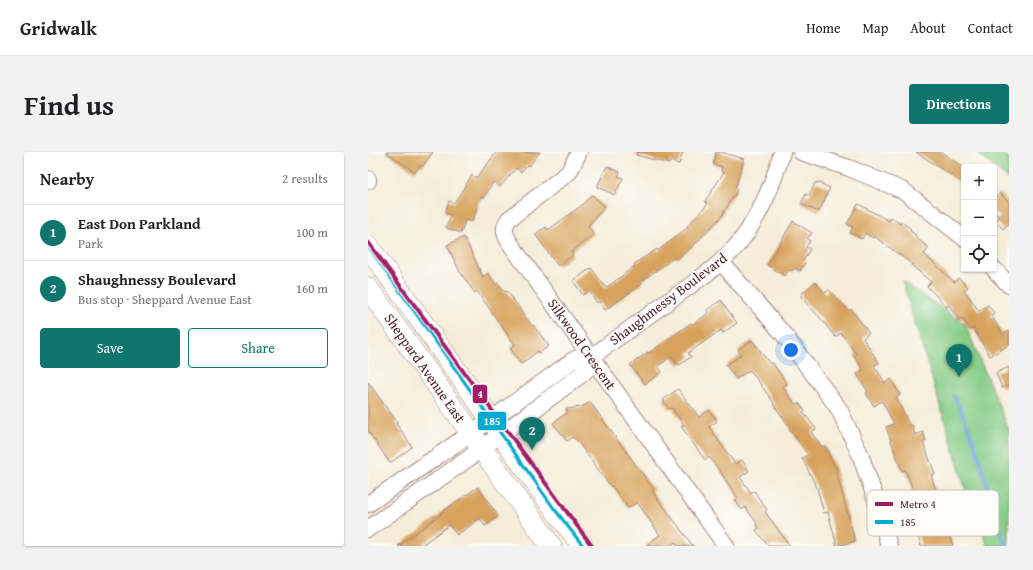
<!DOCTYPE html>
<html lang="en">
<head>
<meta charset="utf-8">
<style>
  :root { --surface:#fff; --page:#f2f2f2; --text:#202124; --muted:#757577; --line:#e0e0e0; --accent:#0f766e }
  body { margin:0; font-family:"Gentium Book Plus",serif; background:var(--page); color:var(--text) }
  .controls { position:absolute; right:12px; top:12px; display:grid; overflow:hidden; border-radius:4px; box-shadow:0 1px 3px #0004 }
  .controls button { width:36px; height:36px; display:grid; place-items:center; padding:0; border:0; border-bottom:1px solid var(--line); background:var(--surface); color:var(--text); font:20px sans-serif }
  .you { position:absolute; left:423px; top:198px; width:14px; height:14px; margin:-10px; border:3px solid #fff; border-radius:50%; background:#1a73e8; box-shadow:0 0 0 6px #1a73e833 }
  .badge { display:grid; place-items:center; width:26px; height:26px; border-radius:50%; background:var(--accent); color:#fff; font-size:13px; font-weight:700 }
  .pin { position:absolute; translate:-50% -33px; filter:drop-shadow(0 1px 2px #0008) }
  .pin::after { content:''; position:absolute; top:21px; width:14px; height:12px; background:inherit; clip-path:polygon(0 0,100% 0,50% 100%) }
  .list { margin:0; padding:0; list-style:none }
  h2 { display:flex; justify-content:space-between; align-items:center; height:52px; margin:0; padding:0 16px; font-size:17px }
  h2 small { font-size:13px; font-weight:400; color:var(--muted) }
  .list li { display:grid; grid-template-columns:26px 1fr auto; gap:12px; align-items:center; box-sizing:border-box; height:56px; padding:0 16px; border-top:1px solid var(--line) }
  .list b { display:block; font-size:15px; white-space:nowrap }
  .list p { margin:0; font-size:13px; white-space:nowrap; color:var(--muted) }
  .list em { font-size:13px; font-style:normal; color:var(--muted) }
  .actions { display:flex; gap:8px; padding:12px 16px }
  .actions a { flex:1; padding:9px 0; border:1px solid var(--accent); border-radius:4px; text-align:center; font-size:14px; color:var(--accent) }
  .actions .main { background:var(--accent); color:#fff }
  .icon { flex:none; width:22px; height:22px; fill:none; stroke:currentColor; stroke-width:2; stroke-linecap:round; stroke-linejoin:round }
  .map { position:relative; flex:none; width:641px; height:394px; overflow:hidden; border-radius:4px }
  header { display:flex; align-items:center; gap:24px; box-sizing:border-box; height:56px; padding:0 20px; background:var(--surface); border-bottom:1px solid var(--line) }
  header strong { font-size:19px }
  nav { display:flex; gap:22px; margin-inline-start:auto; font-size:14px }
  .intro { display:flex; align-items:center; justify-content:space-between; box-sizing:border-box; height:96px; padding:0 24px }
  h1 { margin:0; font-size:28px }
  .button { padding:10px 18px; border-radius:4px; background:var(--accent); color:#fff; font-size:14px; font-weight:700 }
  main { display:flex; gap:24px; padding:0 24px }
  aside { flex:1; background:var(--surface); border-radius:4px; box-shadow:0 1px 3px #0004 }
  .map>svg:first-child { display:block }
  .green { fill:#86cc87; stroke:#687659 }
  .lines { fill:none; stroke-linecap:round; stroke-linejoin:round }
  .stream { stroke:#73a5df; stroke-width:3.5 }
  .building { fill:#d7a35b }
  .minor-casing { stroke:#a08682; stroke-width:18 }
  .major-casing { stroke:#a08682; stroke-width:22 }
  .minor { stroke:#fff; stroke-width:16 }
  .major { stroke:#fff; stroke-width:21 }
  .bus-1-casing { stroke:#fdfcf7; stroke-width:6 }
  .bus-1 { stroke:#00a9ce; stroke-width:3 }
  .metro-1-casing { stroke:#fdfcf7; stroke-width:7 }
  .metro-1 { stroke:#a21a68; stroke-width:4 }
  .labels { text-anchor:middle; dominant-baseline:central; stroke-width:3; stroke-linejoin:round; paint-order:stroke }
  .street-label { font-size:14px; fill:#4a1f2b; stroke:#fdfcf7 }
  .key { fill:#fdfcf7; stroke:#c7baba; stroke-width:1 }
  .key-label { font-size:11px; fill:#4a1f2b }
  .line-badge { stroke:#fdfcf7; stroke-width:1.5 }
  .badge-label { font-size:11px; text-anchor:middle; font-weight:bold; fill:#fff }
</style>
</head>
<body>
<header>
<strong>Gridwalk</strong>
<nav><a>Home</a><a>Map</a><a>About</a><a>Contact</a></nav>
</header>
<div class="intro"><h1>Find us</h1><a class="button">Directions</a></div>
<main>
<aside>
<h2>Nearby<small>2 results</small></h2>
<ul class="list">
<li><span class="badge">1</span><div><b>East Don Parkland</b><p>Park</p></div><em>100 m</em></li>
<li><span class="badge">2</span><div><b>Shaughnessy Boulevard</b><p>Bus stop · Sheppard Avenue East</p></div><em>160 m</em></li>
</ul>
<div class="actions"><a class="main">Save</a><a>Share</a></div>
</aside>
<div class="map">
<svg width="641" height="394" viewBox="0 0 641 394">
  <rect width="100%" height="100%" fill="#fdfcf7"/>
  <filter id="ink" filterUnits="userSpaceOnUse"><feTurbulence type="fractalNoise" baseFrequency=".025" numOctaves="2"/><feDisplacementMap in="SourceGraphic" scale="8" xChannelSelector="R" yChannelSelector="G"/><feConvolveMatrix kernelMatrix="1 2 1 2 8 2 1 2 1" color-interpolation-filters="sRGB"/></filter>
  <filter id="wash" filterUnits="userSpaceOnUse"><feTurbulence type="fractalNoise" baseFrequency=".012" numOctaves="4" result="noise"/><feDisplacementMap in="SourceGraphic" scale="16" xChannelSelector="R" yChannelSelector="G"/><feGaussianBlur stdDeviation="0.9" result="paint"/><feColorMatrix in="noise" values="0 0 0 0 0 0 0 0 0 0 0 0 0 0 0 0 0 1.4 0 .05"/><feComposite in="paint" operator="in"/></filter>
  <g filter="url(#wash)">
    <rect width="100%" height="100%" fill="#f5edd9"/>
    <g class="green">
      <polygon points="608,0 641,0 641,28"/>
      <polygon points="534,129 597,172 641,278 641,394 620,394 596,332"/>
    </g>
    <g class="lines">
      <path class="stream" d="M586,244C609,287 619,336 633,382L638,394"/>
    </g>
    <g id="blocks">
      <g class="building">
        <polygon points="18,0 65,0 54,15 52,13 47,20"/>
        <polygon points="129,0 172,0 161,14 159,13 153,20 148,16 132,35 125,30 116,46 113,44 104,70 97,68 93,81 78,76 83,63 77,60 81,49 86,51 104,23 108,26"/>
        <polygon points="269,0 315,0 311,12 302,9 301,12 268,3"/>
        <polygon points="348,0 353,0 376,7 367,36 369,38 353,65 325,94 309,107 307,105 272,130 274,132 237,158 231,149 229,151 221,139 215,143 205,129 223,116 238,136 267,114 266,112 289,97 290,99 320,75 319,74 340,52 337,49 356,20 353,19 354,15 345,12"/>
        <polygon points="548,0 573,0 596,16 596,32"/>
        <polygon points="239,14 252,20 250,24 255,26 247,43 229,35"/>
        <polygon points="449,30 462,36 451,60 433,52 438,42 441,44 447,31 449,31"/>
        <polygon points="632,41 641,50 641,74 640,72 635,77 628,69 632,65 626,60 626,48"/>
        <polygon points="224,43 237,55 220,74 226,82 203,100 205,103 190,114 167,82 178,75 180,78 213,54"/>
        <polygon points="490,52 521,69 523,65 532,72 534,70 543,77 542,79 548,83 547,85 561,96 556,102 586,130 591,126 600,135 596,138 611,159 620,153 626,161 623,163 635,182 641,179 641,193 622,204 605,176 602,178 594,166 591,168 581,153 579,155 559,134 563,130 543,113 544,112 506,84 505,86 497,81 494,87 482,81 485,75 479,72"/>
        <polygon points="425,69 444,81 439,87 442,89 438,95 442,97 435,109 437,111 432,119 427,116 424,119 421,118 417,124 399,113"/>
        <polygon points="96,85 115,125 120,121 128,133 130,131 137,140 139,139 164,174 165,173 181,194 171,201 170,199 153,212 142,196 147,193 109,139 107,141 92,120 79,93"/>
        <polygon points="447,130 457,141 461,138 481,159 483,157 501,181 495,186 511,211 506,213 517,231 523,227 532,243 528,245 542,274 544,273 547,283 555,280 558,289 555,290 567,322 563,323 585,394 553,394 548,377 551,376 546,360 550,359 543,332 537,318 534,319 518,275 526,272 514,249 506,254 498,241 500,240 489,222 495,218 486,203 488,202 473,181 467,185 455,169 433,145 434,141"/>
        <polygon points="353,148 369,171 355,181 353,178 320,201 323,205 311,213 304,204 290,214 294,220 277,232 262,213 280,200 281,201 323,171 324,173 341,161 339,158"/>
        <polygon points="384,188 402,212 404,210 419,232 415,235 428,253 431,251 437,259 435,260 448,277 443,280 454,295 457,294 463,307 469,318 468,319 487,389 469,394 460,360 456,361 449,336 434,306 440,303 421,276 422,275 405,252 406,251 382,218 368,227 358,213 373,203 370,198"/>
        <polygon points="641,215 641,233 634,236 628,221"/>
        <polygon points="0,230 29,270 28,271 44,295 22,311 0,279"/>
        <polygon points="310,237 331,265 341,258 349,269 341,275 367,312 374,308 381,319 372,325 383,341 386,339 399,358 397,360 422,394 400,394 388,378 391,376 388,372 389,371 377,355 374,358 367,348 370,346 350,316 341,305 337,308 313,274 316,273 304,256 301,257 295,248"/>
        <polygon points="222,250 286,338 284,339 325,394 310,394 307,390 302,394 277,394 292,383 269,350 260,356 244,334 243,335 207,286 206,287 204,285 199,289 185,271 200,260 198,257 214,255"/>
        <polygon points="110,335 130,364 117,374 112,366 89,383 81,373 52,394 30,394 73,362 72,361"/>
      </g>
    </g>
  </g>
  <g filter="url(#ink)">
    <use href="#blocks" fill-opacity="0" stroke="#a08682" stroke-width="1"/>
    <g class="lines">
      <defs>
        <g id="minor">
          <path d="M211,0L201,20L141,67C133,77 138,85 144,94L358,394"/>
          <polyline points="433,0 481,16 536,39 596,86"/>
          <polyline points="0,27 0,29"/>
          <polyline points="353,110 417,184 471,257 492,302 511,357 521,394"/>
          <polyline points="626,117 641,133"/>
          <path d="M223,205C249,186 276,167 302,148C330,128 360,109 379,80C396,55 406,29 414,0"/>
          <polyline points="0,352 135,259 204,209 212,205 223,205"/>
          <polyline points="0,377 101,306 214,222 221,215 223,205"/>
        </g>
        <g id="major">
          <polyline points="0,94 185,355 215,394"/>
          <polyline points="0,136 183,394"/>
        </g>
      </defs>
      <use href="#minor" class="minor-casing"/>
      <use href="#major" class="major-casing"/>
      <use href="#minor" class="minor"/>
      <use href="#major" class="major"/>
      <defs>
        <polyline id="bus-1" points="0,94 185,355 215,394"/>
      </defs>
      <use href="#bus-1" class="bus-1-casing"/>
      <use href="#bus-1" class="bus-1"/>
      <defs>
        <polyline id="metro-1" points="0,90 224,394"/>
      </defs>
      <use href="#metro-1" class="metro-1-casing"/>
      <use href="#metro-1" class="metro-1"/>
    </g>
  </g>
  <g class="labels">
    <g class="street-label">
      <text transform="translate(300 147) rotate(-37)">Shaughmessy Boulevard</text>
      <text transform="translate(214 192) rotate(55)">Silkwood Crescent</text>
      <text transform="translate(57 216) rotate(55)">Sheppard Avenue East</text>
    </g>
  </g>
  <rect x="499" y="338" width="132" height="46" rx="6" class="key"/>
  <rect x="507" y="350" width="18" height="4" fill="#a21a68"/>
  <rect x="507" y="368" width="18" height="4" fill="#00a9ce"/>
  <g class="key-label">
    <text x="532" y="356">Metro 4</text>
    <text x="532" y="374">185</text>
  </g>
  <g class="line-badge">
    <rect x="104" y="232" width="16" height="20" rx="4" fill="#a21a68"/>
    <rect x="109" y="259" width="30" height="20" rx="4" fill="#00a9ce"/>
  </g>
  <g class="badge-label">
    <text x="112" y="246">4</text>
    <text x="124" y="273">185</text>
  </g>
</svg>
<div class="controls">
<button>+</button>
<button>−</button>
<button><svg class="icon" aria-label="locate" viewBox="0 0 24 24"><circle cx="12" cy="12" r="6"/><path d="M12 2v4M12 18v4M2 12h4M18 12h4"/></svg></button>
</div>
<div class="you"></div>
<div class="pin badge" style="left:591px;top:225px">1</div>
<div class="pin badge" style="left:164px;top:298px">2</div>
</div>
</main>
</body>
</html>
